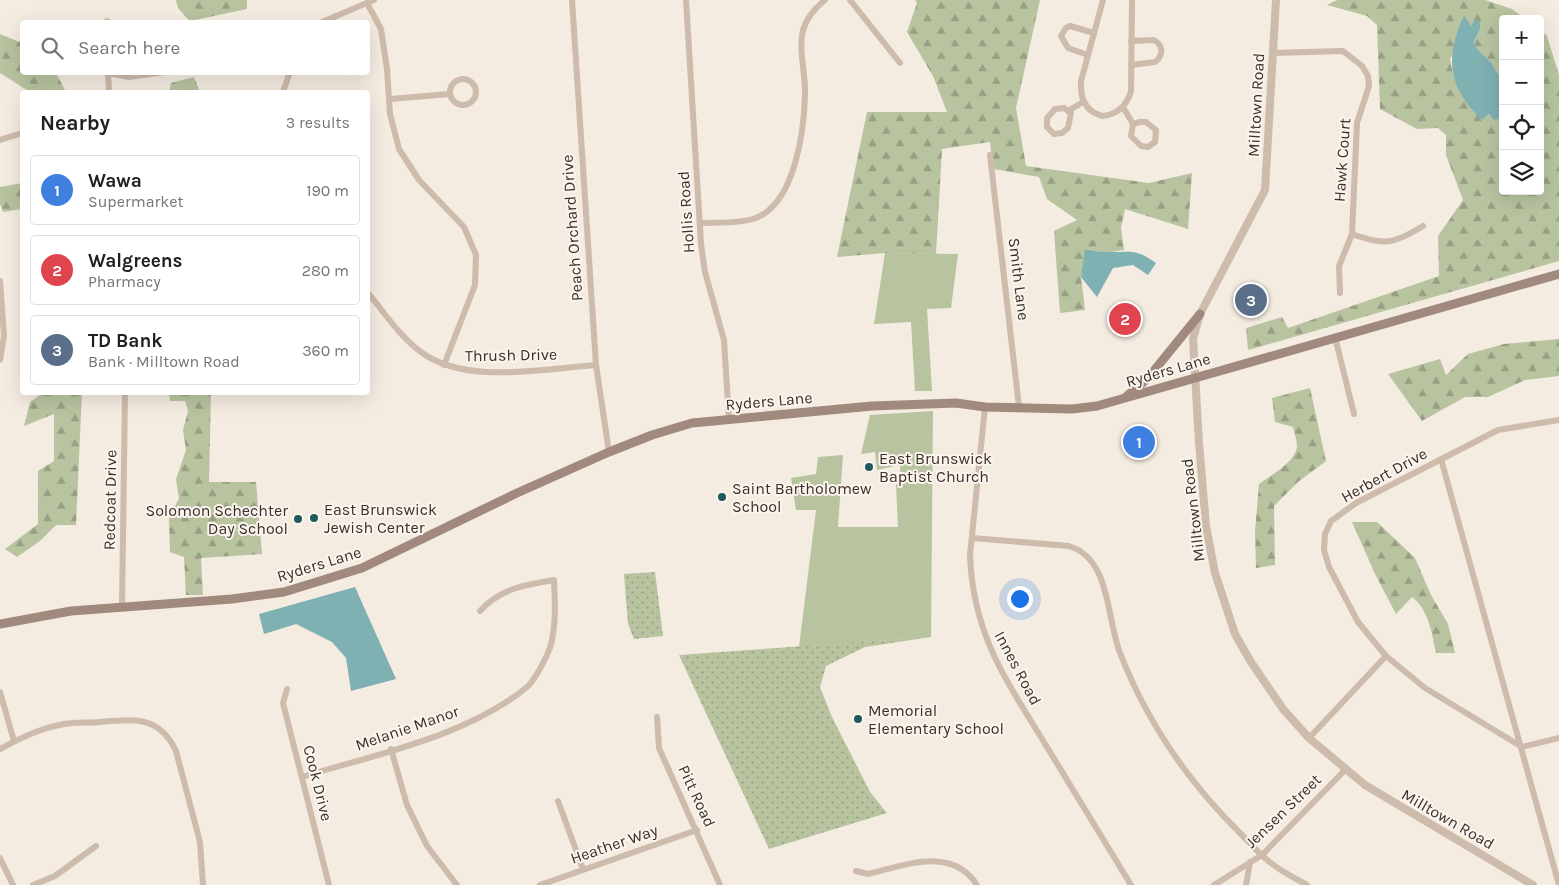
<!DOCTYPE html>
<html lang="en">
<head>
<meta charset="utf-8">
<style>
  :root { --surface:#fff; --page:#f6f6f6; --text:#202124; --muted:#757577; --line:#e0e0e0; --accent:#0f766e }
  body { margin:0; font-family:Karla,sans-serif; background:var(--page); color:var(--text) }
  .controls { position:absolute; right:15px; top:15px; display:grid; overflow:hidden; border-radius:5px; box-shadow:0 5px 20px #0002 }
  .controls button { width:45px; height:45px; display:grid; place-items:center; padding:0; border:0; border-bottom:1px solid var(--line); background:var(--surface); color:var(--text); font:25px sans-serif }
  .you { position:absolute; left:1019px; top:598px; width:18px; height:18px; margin:-12px; border:4px solid #fff; border-radius:50%; background:#1a73e8; box-shadow:0 0 0 8px #1a73e833 }
  .badge { display:grid; place-items:center; width:32px; height:32px; border-radius:50%; background:var(--accent); color:#fff; font-size:16px; font-weight:700 }
  .pin { position:absolute; translate:-50% -50%; border:2px solid #fff; box-shadow:0 1px 5px #0006 }
  .list { margin:0; padding:0; list-style:none }
  h2 { display:flex; justify-content:space-between; align-items:center; height:65px; margin:0; padding:0 20px; font-size:21px }
  h2 small { font-size:16px; font-weight:400; color:var(--muted) }
  .list li { display:grid; grid-template-columns:32px 1fr auto; gap:15px; align-items:center; box-sizing:border-box; height:70px; margin:0 10px 10px; padding:0 10px; border:1px solid var(--line); border-radius:5px }
  .list b { display:block; font-size:19px; white-space:nowrap }
  .list p { margin:0; font-size:16px; white-space:nowrap; color:var(--muted) }
  .list em { font-size:16px; font-style:normal; color:var(--muted) }
  .icon { flex:none; width:28px; height:28px; fill:none; stroke:currentColor; stroke-width:2; stroke-linecap:round; stroke-linejoin:round }
  .map { position:relative; flex:none; width:1559px; height:885px; overflow:hidden }
  .search { position:absolute; background:var(--surface); box-shadow:0 5px 20px #0002; left:20px; top:20px; width:350px; height:55px; display:flex; align-items:center; gap:12px; box-sizing:border-box; padding:0 18px; border-radius:5px; color:var(--muted); font-size:19px }
  .panel { position:absolute; background:var(--surface); box-shadow:0 5px 20px #0002; left:20px; top:90px; width:350px; height:305px; border-radius:5px }
  .map>svg:first-child { display:block }
  .grass { fill:#b8c4a0 }
  .forest { fill:url(#forest-firs) }
  .park { fill:url(#park-dots) }
  .water { fill:#7fb0b2 }
  .lines { fill:none; stroke-linecap:round; stroke-linejoin:round }
  .minor { stroke:#cdbbac; stroke-width:6 }
  .tertiary { stroke:#cdbbac; stroke-width:8 }
  .secondary { stroke:#a18a7d; stroke-width:9 }
  .poi-dot { fill:#1f5a5e; stroke:#fbf5ee; stroke-width:2 }
  .labels { text-anchor:middle; dominant-baseline:central; stroke-width:4; stroke-linejoin:round; paint-order:stroke }
  .street-label { font-size:16px; fill:#3b302b; stroke:#fbf5ee }
  .poi-label { font-size:16px; fill:#3b302b; stroke:#fbf5ee; text-anchor:start }
</style>
</head>
<body>
<div class="map">
<svg width="1559" height="885" viewBox="0 0 1559 885">
  <defs>
    <pattern id="forest-firs" width="22" height="20" patternUnits="userSpaceOnUse" patternTransform="scale(1.25)"><rect width="22" height="20" fill="#b8c4a0"/><path d="M5 1l3.5 6h-7zM16 11l3.5 6h-7z" fill="#97a083"/></pattern>
    <pattern id="park-dots" width="8" height="8" patternUnits="userSpaceOnUse" patternTransform="scale(1.25)"><rect width="8" height="8" fill="#b8c4a0"/><path d="M2 2h.1M6 6h.1" fill="none" stroke="#97a083" stroke-width="1.8" stroke-linecap="round"/></pattern>
  </defs>
  <rect width="100%" height="100%" fill="#f4ebe1"/>
  <g class="grass">
    <polygon points="885,253 958,254 951,308 927,309 932,391 915,391 911,322 874,324"/>
    <polygon points="933,411 931,637 799,647 816,510 796,510 791,478 816,474 818,457 843,455 838,527 898,527 896,484 901,484 900,465 877,470 875,452 861,454 870,415"/>
  </g>
  <g class="forest">
    <polygon points="176,0 247,0 247,9 190,21 178,8"/>
    <polygon points="915,0 1040,0 1016,108 1026,166 1149,183 1192,173 1188,229 1125,209 1121,228 1124,250 1106,253 1086,249 1081,277 1085,310 1060,313 1054,231 1077,220 1047,199 1039,177 993,169 990,142 942,149 936,254 885,253 837,257 867,112 947,112 933,76 907,32 917,3"/>
    <path d="M1337,0H1485L1512,9L1526,19H1503V77C1494,73 1496,68 1490,61C1484,54 1478,53 1474,42L1480,29L1450,58C1453,83 1464,102 1482,119L1503,106V91V191H1540V30L1547,36L1559,75V261L1248,350L1246,328L1282,317L1288,328L1439,276L1438,236L1463,200L1446,155V135L1438,128L1417,129L1380,109L1377,25L1367,16L1327,5Z"/>
    <polygon points="0,34 22,43 22,72 56,73 66,92 30,92 0,73"/>
    <polygon points="194,77 200,92 169,92 171,83"/>
    <polygon points="22,183 22,209 3,212 0,204 0,187"/>
    <polygon points="1559,339 1559,376 1525,380 1488,397 1465,397 1422,421 1388,374 1440,359 1446,375 1468,354 1504,344"/>
    <path d="M1310,388L1326,461L1298,482L1274,506L1275,565L1256,568L1255,532L1259,484C1271,475 1296,462 1297,446C1297,440 1294,432 1293,427L1275,422L1272,398Z"/>
    <polygon points="44,392 82,393 76,525 56,525 40,541 17,557 5,549 38,524 38,471 54,461 54,414 24,426 30,402"/>
    <polygon points="169,393 211,393 209,482 256,482 262,554 201,558 203,595 186,595 184,557 170,552 169,519 179,498 176,479 186,450 183,430 188,411 185,401 170,401"/>
    <path d="M1352,522H1377L1415,558L1431,595L1448,624L1455,653H1436C1432,634 1429,610 1412,597L1396,614L1375,574Z"/>
  </g>
  <g class="park">
    <polygon points="655,572 663,636 634,639 628,624 624,574"/>
    <polygon points="931,637 865,647 826,666 820,687 831,715 870,792 887,813 769,849 679,655"/>
  </g>
  <g class="water">
    <path d="M1464,15L1471,26L1475,20L1480,21V29L1474,42C1478,53 1484,54 1490,61C1496,68 1494,73 1503,77V106L1498,119L1494,120L1489,114L1482,120C1447,86 1445,58 1464,15Z"/>
    <path d="M1085,249C1092,250 1099,252 1106,252C1130,253 1134,247 1156,263L1148,275L1133,265L1113,268L1097,297L1081,277Z"/>
    <polygon points="355,587 396,679 351,691 346,658 332,642 296,624 264,634 259,614"/>
  </g>
  <g class="lines">
    <g class="minor">
      <polyline points="572,0 596,365 609,452"/>
      <polyline points="686,0 701,244 705,272 724,340 729,420"/>
      <polyline points="850,0 900,63"/>
      <path d="M1103,0L1081,81C1080,98 1085,112 1103,116C1119,114 1127,105 1131,91L1132,0"/>
      <polyline points="367,3 381,29 387,69 390,114 399,149 419,180 464,227 476,255 475,285 444,365"/>
      <polyline points="107,21 107,22"/>
      <polyline points="322,22 374,0"/>
      <polyline points="1272,53 1343,51 1362,66 1368,76 1369,86 1357,123 1352,234 1339,266 1340,293"/>
      <polyline points="1088,55 1068,48 1061,36 1066,28 1070,26 1094,33"/>
      <path d="M1131,65L1155,62C1164,55 1163,45 1154,40L1131,41"/>
      <polyline points="108,72 109,92"/>
      <polyline points="108,73 129,77 165,72"/>
      <circle cx="463" cy="92" r="13"/>
      <polyline points="283,92 290,72"/>
      <polyline points="390,99 450,94"/>
      <polyline points="1123,107 1133,124"/>
      <polygon points="1064,108 1071,113 1068,128 1062,133 1054,134 1047,127 1047,118 1055,109"/>
      <polyline points="1068,111 1083,102"/>
      <polygon points="1140,122 1146,122 1156,130 1155,142 1148,147 1141,146 1131,136 1133,124"/>
      <polyline points="0,140 22,133"/>
      <polyline points="990,155 1019,407"/>
      <path d="M700,223C716,222 737,224 753,219C795,206 804,131 805,95C806,74 798,51 803,30C807,17 815,8 825,0"/>
      <path d="M1352,234C1384,246 1394,244 1423,226"/>
      <polyline points="0,281 4,336 0,360"/>
      <path d="M368,293C384,312 400,337 421,352C465,385 543,369 596,365"/>
      <polyline points="1335,337 1354,414"/>
      <path d="M985,407L970,555C973,638 1009,684 1050,752C1077,796 1104,841 1131,885"/>
      <polyline points="1559,420 1498,430 1356,503 1331,521 1325,534 1324,550 1329,567 1358,622 1386,656 1425,688 1522,747 1559,738"/>
      <polyline points="1441,459 1559,885"/>
      <path d="M972,538L1069,546C1111,559 1106,617 1120,653C1147,722 1188,782 1241,834C1251,844 1260,855 1271,863C1282,872 1295,878 1307,885"/>
      <polyline points="122,607 125,392"/>
      <polyline points="287,689 283,703 329,885"/>
      <polyline points="0,692 14,741"/>
      <polyline points="657,717 659,748 720,885"/>
      <polyline points="1309,738 1386,656"/>
      <path d="M0,749C22,737 47,725 73,723C82,722 91,723 100,722C134,719 159,715 176,751L200,842L203,885"/>
      <polyline points="391,749 407,805 427,846 457,885"/>
      <path d="M302,777C374,755 468,736 527,687C535,680 542,665 547,655C557,635 555,602 554,580C525,585 501,588 480,611"/>
      <polyline points="558,801 583,869"/>
      <polyline points="0,858 13,885"/>
      <path d="M856,871L868,874C904,866 952,845 977,885"/>
      <polyline points="33,885 55,876 96,846"/>
      <polyline points="540,885 697,830"/>
      <polyline points="1214,885 1262,855 1345,770"/>
      <polyline points="1246,885 1250,862"/>
    </g>
    <polyline class="tertiary" points="1276,0 1265,190 1200,314 1193,339 1199,443 1206,526 1215,573 1235,634 1251,662 1283,709 1309,738 1365,785 1533,885"/>
    <g class="secondary">
      <polyline points="1127,396 1148,378 1200,314"/>
      <polyline points="0,624 71,611 232,599 284,592 362,568 517,493 609,452 652,435 692,423 872,406 956,403 985,407 1072,409 1097,406 1559,274"/>
    </g>
  </g>
  <g class="poi-dot">
    <circle cx="869" cy="467" r="5"/>
    <circle cx="722" cy="497" r="5"/>
    <circle cx="314" cy="518" r="5"/>
    <circle cx="298" cy="519" r="5"/>
    <circle cx="858" cy="719" r="5"/>
  </g>
  <g class="labels">
    <g class="street-label">
      <text transform="translate(1256 105) rotate(-87)">Milltown Road</text>
      <text transform="translate(1342 160) rotate(-86)">Hawk Court</text>
      <text transform="translate(686 212) rotate(-94)">Hollis Road</text>
      <text transform="translate(572 228) rotate(-94)">Peach Orchard Drive</text>
      <text transform="translate(1019 279) rotate(83)">Smith Lane</text>
      <text transform="translate(511 355) rotate(-1)">Thrush Drive</text>
      <text transform="translate(1168 370) rotate(-16)">Ryders Lane</text>
      <text transform="translate(769 401) rotate(-5)">Ryders Lane</text>
      <text transform="translate(1384 475) rotate(-29)">Herbert Drive</text>
      <text transform="translate(110 500) rotate(-89)">Redcoat Drive</text>
      <text transform="translate(1193 510) rotate(-97)">Milltown Road</text>
      <text transform="translate(319 564) rotate(-17)">Ryders Lane</text>
      <text transform="translate(1018 668) rotate(62)">Innes Road</text>
      <text transform="translate(407 728) rotate(-19)">Melanie Manor</text>
      <text transform="translate(318 783) rotate(76)">Cook Drive</text>
      <text transform="translate(697 796) rotate(65)">Pitt Road</text>
      <text transform="translate(1283 811) rotate(-44)">Jensen Street</text>
      <text transform="translate(1448 819) rotate(30)">Milltown Road</text>
      <text transform="translate(614 844) rotate(-19)">Heather Way</text>
    </g>
    <g class="poi-label">
      <text x="879" y="458">East Brunswick<tspan x="879" dy="18">Baptist Church</tspan></text>
      <text x="732" y="488">Saint Bartholomew<tspan x="732" dy="18">School</tspan></text>
      <text x="324" y="509">East Brunswick<tspan x="324" dy="18">Jewish Center</tspan></text>
      <text x="288" y="510" text-anchor="end">Solomon Schechter<tspan x="288" dy="18">Day School</tspan></text>
      <text x="868" y="710">Memorial<tspan x="868" dy="18">Elementary School</tspan></text>
    </g>
  </g>
</svg>
<div class="controls">
<button>+</button>
<button>−</button>
<button><svg class="icon" aria-label="locate" viewBox="0 0 24 24"><circle cx="12" cy="12" r="6"/><path d="M12 2v4M12 18v4M2 12h4M18 12h4"/></svg></button>
<button><svg class="icon" aria-label="layers" viewBox="0 0 24 24"><path d="M12 4l9 5-9 5-9-5zM3 14l9 5 9-5"/></svg></button>
</div>
<div class="you"></div>
<div class="pin badge" style="left:1139px;top:442px;background:#3f7fe0">1</div>
<div class="pin badge" style="left:1125px;top:319px;background:#e0444e">2</div>
<div class="pin badge" style="left:1251px;top:300px;background:#5c6f8a">3</div>
<div class="search"><svg class="icon" aria-label="search" viewBox="0 0 24 24"><circle cx="10" cy="10" r="6"/><path d="M15 15l6 6"/></svg>Search here</div>
<section class="panel">
<h2>Nearby<small>3 results</small></h2>
<ul class="list">
<li><span class="badge" style="background:#3f7fe0">1</span><div><b>Wawa</b><p>Supermarket</p></div><em>190 m</em></li>
<li><span class="badge" style="background:#e0444e">2</span><div><b>Walgreens</b><p>Pharmacy</p></div><em>280 m</em></li>
<li><span class="badge" style="background:#5c6f8a">3</span><div><b>TD Bank</b><p>Bank · Milltown Road</p></div><em>360 m</em></li>
</ul>
</section>
</div>
</body>
</html>
